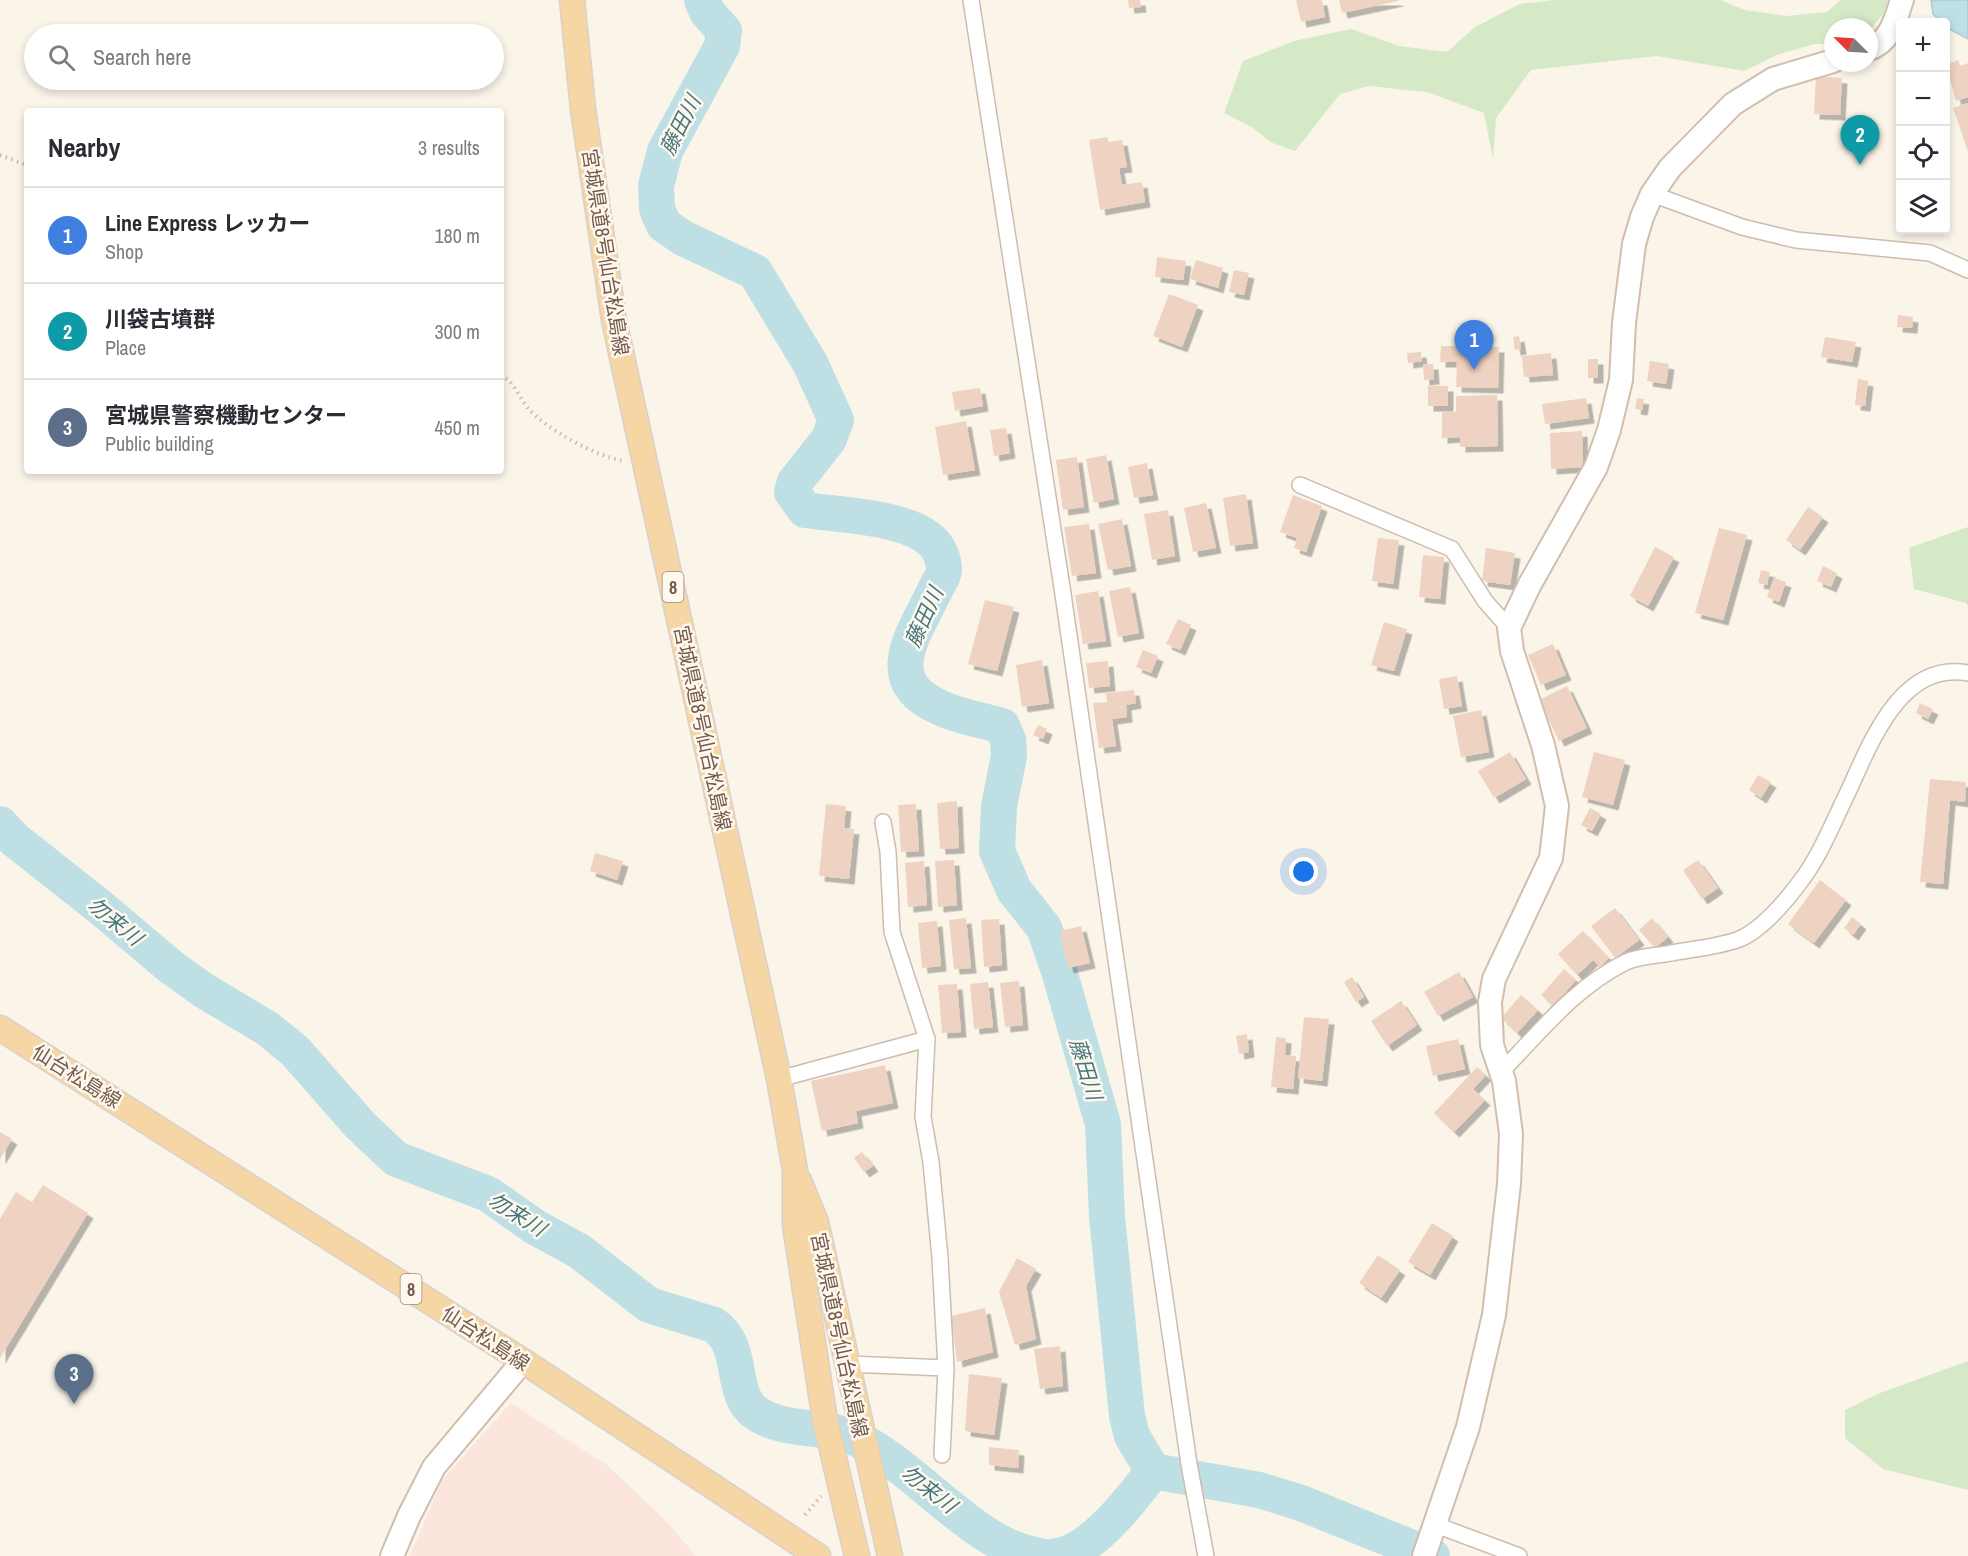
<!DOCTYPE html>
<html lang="en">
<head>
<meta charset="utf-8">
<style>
  :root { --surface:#fff; --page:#f2f2f3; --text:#2b2b33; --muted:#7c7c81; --line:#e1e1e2; --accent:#7c3aed }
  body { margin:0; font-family:"Archivo Narrow","Noto Sans JP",sans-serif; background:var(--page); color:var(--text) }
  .controls { position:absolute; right:18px; top:18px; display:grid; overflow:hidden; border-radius:6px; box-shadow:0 3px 9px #0003 }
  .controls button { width:54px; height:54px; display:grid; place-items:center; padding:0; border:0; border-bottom:2px solid var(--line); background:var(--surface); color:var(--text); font:30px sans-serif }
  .compass { position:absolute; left:1824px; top:18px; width:54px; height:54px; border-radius:50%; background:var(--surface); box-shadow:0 3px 9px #0003; rotate:294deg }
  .you { position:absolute; left:1304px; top:872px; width:21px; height:21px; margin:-15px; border:4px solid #fff; border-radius:50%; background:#1a73e8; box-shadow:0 0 0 9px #1a73e833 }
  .badge { display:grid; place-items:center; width:39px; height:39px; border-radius:50%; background:var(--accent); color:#fff; font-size:20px; font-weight:700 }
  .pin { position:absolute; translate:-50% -50px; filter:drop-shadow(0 2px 3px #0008) }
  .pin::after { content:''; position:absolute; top:32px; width:21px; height:18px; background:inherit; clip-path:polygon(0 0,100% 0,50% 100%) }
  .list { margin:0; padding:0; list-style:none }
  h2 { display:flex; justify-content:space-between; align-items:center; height:78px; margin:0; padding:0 24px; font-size:26px }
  h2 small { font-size:20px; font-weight:400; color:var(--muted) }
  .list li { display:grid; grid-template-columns:39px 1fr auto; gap:18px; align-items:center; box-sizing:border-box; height:96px; padding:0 24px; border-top:2px solid var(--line) }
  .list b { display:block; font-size:22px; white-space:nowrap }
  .list p { margin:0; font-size:20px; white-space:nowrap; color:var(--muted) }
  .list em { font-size:20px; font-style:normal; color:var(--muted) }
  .icon { flex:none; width:33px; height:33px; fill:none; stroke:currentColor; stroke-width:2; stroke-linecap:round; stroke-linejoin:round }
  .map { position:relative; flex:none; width:1968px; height:1556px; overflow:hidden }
  .search { position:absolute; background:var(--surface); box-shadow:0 3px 9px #0003; left:24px; top:24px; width:480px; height:66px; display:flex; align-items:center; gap:15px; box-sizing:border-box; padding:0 21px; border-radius:33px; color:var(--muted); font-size:22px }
  .panel { position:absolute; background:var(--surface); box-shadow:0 3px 9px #0003; left:24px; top:108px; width:480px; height:366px; border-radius:6px }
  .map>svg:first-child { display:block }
  .commercial { fill:#fbe5dd }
  .green { fill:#d5e9c7 }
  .water { fill:#bedfe4; stroke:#a4cfd5; stroke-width:1.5 }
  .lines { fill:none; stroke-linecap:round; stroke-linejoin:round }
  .river { stroke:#bedfe4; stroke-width:36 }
  .building { fill:#efd3c2; filter:url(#shadow) }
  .street-casing { stroke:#cdbcaf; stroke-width:18 }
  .secondary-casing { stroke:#d1beaf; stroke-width:26 }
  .primary-casing { stroke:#d8d1cd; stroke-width:27 }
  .path { stroke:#d4b6a4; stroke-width:4; stroke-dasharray:1.5 4.5; stroke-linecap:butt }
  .street { stroke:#fff; stroke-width:15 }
  .secondary { stroke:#fff; stroke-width:22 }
  .primary { stroke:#f6d6a5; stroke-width:24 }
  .labels { text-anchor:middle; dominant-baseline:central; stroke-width:5; stroke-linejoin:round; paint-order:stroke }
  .shield { fill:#fef8ef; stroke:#9d8a7e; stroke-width:1.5 }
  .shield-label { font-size:18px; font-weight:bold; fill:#745b4d }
  .street-label { font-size:20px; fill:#745b4d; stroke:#fef8ef }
  .water-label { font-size:21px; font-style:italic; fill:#45777f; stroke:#fef8ef }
</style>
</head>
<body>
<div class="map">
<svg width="1968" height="1556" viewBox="0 0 1968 1556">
  <defs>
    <filter id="shadow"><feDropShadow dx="5.5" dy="5.5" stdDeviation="0" flood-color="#0004"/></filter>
  </defs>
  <rect width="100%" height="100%" fill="#fbf4e8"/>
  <polygon class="commercial" points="511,1403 608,1466 665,1520 696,1556 410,1556 442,1480"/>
  <g class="green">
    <polygon points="1554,0 1720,0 1745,10 1787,16 1827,12 1841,0 1888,0 1883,14 1869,31 1869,27 1833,27 1833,44 1815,44 1779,54 1744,71 1657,56 1531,70 1496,118 1493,159 1484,113 1427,92 1369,86 1340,94 1295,151 1270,142 1253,128 1224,113 1243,61 1294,41 1351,29 1399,46 1447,52 1475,27 1520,4"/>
    <polygon points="1968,527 1968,607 1966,603 1914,589 1909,548"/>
    <polygon points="1968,1361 1968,1490 1883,1469 1845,1438 1845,1410 1880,1393"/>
  </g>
  <polygon class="water" points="1931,0 1968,0 1968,39 1946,27 1946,22 1941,22 1933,14"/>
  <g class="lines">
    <g class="river">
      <path d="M702,0L707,12L724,31L722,46L665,151L656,186L657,209L664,225L683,238L755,272L810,363L836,420L829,439L795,482L792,492L805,510C839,515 902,517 928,538C938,545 944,558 944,570C944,576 938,584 935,590C915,633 877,681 941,708C960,717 982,720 1002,726L1008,740L1009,756L999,806L997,851L1014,890L1044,928L1059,971L1103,1124L1107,1217L1127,1416L1132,1436L1153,1471"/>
      <path d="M0,824L15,840L100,907L171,967L203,990L268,1029L295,1051L360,1125L396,1159L488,1194L535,1227L579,1251L649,1305L714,1325C746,1347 728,1393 756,1413C783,1432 823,1425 853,1437C916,1465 974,1548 1041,1556"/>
      <polyline points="1153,1471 1259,1490 1301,1503 1432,1556"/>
      <path d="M1056,1556C1091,1553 1132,1499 1153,1471"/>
    </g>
  </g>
  <g class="building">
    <polygon points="1128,0 1140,0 1141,7 1129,8"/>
    <polygon points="1296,0 1322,0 1325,17 1301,22"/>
    <polygon points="1339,0 1398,0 1398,1 1342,13"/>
    <polygon points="1958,60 1960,66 1968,63 1968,97 1956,101 1946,65"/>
    <polygon points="1816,76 1842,78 1840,115 1814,114"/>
    <polygon points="1968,103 1968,152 1953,108"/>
    <polygon points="1108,137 1108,142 1122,140 1127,167 1119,168 1122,185 1142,182 1145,202 1100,210 1089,140"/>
    <polygon points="1157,257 1186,261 1183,280 1155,277"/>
    <polygon points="1196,260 1223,268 1218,288 1190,279"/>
    <polygon points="1234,270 1249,273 1244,295 1229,292"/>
    <polygon points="1169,294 1198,305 1182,347 1153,336"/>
    <polygon points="1898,315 1913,317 1912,328 1897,327"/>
    <polygon points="1519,336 1521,349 1515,350 1513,337"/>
    <polygon points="1825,337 1856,342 1852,362 1821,357"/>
    <polygon points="1441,346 1499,347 1498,388 1456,387 1457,362 1440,362"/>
    <polygon points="1421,352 1422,361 1408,363 1407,353"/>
    <polygon points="1551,353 1553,375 1524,377 1522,356"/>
    <rect x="1588" y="359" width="10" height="19"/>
    <polygon points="1650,361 1669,364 1666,384 1647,381"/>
    <polygon points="1423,364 1433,364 1434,379 1424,380"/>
    <polygon points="1858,379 1868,381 1865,406 1855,405"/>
    <rect x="1428" y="386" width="20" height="20"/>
    <polygon points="980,388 983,406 955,411 952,392"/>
    <polygon points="1497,395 1498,446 1460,447 1460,437 1442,438 1442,412 1456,412 1456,396"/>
    <polygon points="1586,398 1589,418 1545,424 1542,404"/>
    <polygon points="1637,398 1644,399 1642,410 1635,409"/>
    <polygon points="966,421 975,470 943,475 935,427"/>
    <polygon points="1006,428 1010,453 994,456 990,430"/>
    <polygon points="1582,431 1583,467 1551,469 1550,433"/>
    <polygon points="1106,455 1114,499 1094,503 1086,459"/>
    <polygon points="1077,457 1084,507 1063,510 1056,460"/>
    <polygon points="1147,463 1153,495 1134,498 1128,467"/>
    <polygon points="1246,494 1253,543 1230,546 1223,498"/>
    <polygon points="1293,495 1322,506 1306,552 1294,548 1297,538 1280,532"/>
    <polygon points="1206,503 1216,548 1193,552 1184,508"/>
    <polygon points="1808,507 1823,517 1800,550 1786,540"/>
    <polygon points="1168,510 1175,556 1152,560 1144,514"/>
    <polygon points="1122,519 1131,566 1108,570 1098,524"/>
    <polygon points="1089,524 1096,573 1072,576 1064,527"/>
    <polygon points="1719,528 1747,535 1723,620 1695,613"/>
    <polygon points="1378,538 1399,540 1393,584 1372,581"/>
    <polygon points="1655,547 1674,557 1648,606 1630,596"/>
    <polygon points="1486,548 1515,553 1510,585 1482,581"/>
    <polygon points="1423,555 1444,557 1440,599 1419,597"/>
    <polygon points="1823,566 1837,573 1831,587 1817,581"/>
    <polygon points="1761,570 1770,572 1767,585 1758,583"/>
    <polygon points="1774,578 1786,582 1779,602 1767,597"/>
    <polygon points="1130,587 1139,633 1118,637 1109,591"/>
    <polygon points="1098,591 1106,641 1083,644 1075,595"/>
    <polygon points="985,600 1014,607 997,671 968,664"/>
    <polygon points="1178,619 1191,625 1180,650 1166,644"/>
    <polygon points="1384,622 1407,629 1394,671 1371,665"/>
    <polygon points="1553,644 1566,675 1541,685 1528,655"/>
    <polygon points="1143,650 1158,656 1151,673 1136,667"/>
    <polygon points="1042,660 1049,703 1022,707 1016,665"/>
    <polygon points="1108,661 1110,686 1089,688 1086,663"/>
    <polygon points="1457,676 1462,706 1444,709 1439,679"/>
    <polygon points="1567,686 1587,728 1559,741 1539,700"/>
    <polygon points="1134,690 1136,703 1126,705 1127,717 1112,719 1116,746 1099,748 1093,703 1107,702 1106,693"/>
    <polygon points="1920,703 1933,709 1928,719 1916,713"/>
    <polygon points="1481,710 1489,752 1461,757 1453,716"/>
    <polygon points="1038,725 1047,729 1043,739 1033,735"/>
    <polygon points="1510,752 1526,779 1494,798 1478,771"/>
    <polygon points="1594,752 1625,760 1613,805 1582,797"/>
    <polygon points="1758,775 1771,782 1761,798 1749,790"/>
    <polygon points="1930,779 1966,782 1965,802 1950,800 1943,884 1920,882"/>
    <polygon points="957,801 959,848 940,849 937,803"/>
    <polygon points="826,804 846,806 844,828 854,829 849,879 819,876"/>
    <polygon points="916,804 919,851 901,852 898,805"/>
    <polygon points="1590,808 1601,814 1592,831 1581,825"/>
    <polygon points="595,853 623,861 617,880 590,871"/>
    <polygon points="954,860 957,905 938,907 935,861"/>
    <polygon points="1698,860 1718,888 1702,899 1683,870"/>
    <polygon points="924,861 927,905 908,907 905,863"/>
    <polygon points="1820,880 1846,900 1814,943 1788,924"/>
    <polygon points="1615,908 1639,940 1615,958 1591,926"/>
    <polygon points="1852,917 1861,924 1853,935 1844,928"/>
    <polygon points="966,918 971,968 954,969 949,920"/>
    <polygon points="1652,918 1668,937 1655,948 1639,930"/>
    <polygon points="999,919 1002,965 984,967 981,920"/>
    <polygon points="937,921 941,966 922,968 918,923"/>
    <polygon points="1081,926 1090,963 1068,968 1060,931"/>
    <polygon points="1583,931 1609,958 1600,967 1593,960 1577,975 1558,954"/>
    <polygon points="1564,969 1576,980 1553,1006 1541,995"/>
    <polygon points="1459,972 1473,997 1438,1016 1424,992"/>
    <polygon points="1352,977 1364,997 1356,1002 1344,982"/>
    <polygon points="1019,981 1023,1025 1005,1027 1000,983"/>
    <polygon points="988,982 993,1027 974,1029 970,984"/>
    <polygon points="957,984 961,1032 942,1033 938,985"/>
    <polygon points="1521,995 1538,1010 1517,1033 1501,1018"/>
    <polygon points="1401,1001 1417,1025 1387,1046 1371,1021"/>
    <polygon points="1304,1017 1329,1019 1322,1081 1298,1078"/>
    <polygon points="1247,1034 1249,1052 1239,1054 1236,1036"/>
    <polygon points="1276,1037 1286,1038 1285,1055 1296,1056 1293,1089 1271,1087"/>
    <polygon points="1458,1039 1465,1069 1433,1076 1426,1046"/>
    <polygon points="885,1065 893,1103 856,1111 858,1123 822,1131 811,1081"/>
    <polygon points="1477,1067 1486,1075 1473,1089 1485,1100 1454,1132 1434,1113"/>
    <polygon points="0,1132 12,1139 0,1159"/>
    <polygon points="862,1152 873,1166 864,1172 854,1158"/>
    <polygon points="43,1185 88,1213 0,1358 0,1219 16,1192 32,1202"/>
    <polygon points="1432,1223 1453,1236 1430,1275 1408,1262"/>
    <polygon points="1378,1255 1400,1270 1381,1298 1359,1283"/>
    <polygon points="1017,1258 1036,1269 1026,1286 1036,1339 1015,1345 999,1292"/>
    <polygon points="985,1308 993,1352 957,1362 951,1316"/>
    <polygon points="1060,1346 1063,1386 1040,1389 1034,1349"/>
    <polygon points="969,1374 1002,1378 994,1435 965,1431"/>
    <polygon points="989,1447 1019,1450 1018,1468 989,1465"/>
  </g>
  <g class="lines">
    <defs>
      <g id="street">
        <polyline points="971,0 1063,594 1189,1464 1206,1556"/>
        <polyline points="1652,194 1742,227 1796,240 1930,253 1968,270"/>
        <polyline points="1300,485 1452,549 1485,601 1509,628"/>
        <polyline points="883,822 888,852 892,932 927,1039 923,1117 931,1162 940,1258 946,1368 942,1455"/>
        <path d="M1501,1072C1540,1032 1575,987 1626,962C1639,956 1657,956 1671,953C1693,949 1716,947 1737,940C1760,932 1786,901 1800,882C1820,856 1833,823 1847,794C1870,745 1900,660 1968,673"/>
        <polyline points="779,1079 927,1039"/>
        <polyline points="848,1364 946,1368"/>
        <polyline points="1436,1525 1519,1556"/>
      </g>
      <g id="secondary">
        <path d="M1869,49C1891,41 1895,20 1902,0"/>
        <polyline points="392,1556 409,1516 434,1467 523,1361"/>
        <polyline points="1424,1556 1468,1427 1494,1315 1509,1184 1511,1134 1504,1081 1492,1045 1490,1002 1494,979 1551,858 1557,806 1543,745 1512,651 1509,628 1530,584 1596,467 1609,430 1621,380 1624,323 1634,244 1642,217 1652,194 1670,168 1733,104 1773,79 1833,61"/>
      </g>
      <g id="primary">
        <polyline points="572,0 583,109 614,320 779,1079 795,1170 795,1225 825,1420 857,1556"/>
        <polyline points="0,1028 523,1361 818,1556"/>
        <polyline points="799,1181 816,1222 890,1556"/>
      </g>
    </defs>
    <use href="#street" class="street-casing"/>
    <use href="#secondary" class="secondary-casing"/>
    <use href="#primary" class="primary-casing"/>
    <g class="path">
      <polyline points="0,155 27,165"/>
      <path d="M501,375C513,381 519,396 527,407C547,430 595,456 624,461"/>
      <polyline points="805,1515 821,1496"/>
    </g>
    <use href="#street" class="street"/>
    <use href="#secondary" class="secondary"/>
    <use href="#primary" class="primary"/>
  </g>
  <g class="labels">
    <g class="shield">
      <rect x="662.5" y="572" width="21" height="30" rx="4.5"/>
      <rect x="400.5" y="1274" width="21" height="30" rx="4.5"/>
    </g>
    <g class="shield-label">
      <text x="673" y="587">8</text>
      <text x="411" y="1289">8</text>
    </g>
    <g class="street-label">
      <text transform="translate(606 252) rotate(81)">宮城県道8号仙台松島線</text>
      <text transform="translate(703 728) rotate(78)">宮城県道8号仙台松島線</text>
      <text transform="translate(77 1076) rotate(32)">仙台松島線</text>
      <text transform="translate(840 1335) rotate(78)">宮城県道8号仙台松島線</text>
      <text transform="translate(486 1338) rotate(33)">仙台松島線</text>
    </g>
    <g class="water-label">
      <text transform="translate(680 125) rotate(-63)">藤田川</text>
      <text transform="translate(924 617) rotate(-66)">藤田川</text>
      <text transform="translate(115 921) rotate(39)">勿来川</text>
      <text transform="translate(1086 1069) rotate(73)">藤田川</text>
      <text transform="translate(517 1214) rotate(32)">勿来川</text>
      <text transform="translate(929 1489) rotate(38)">勿来川</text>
    </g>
  </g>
</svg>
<div class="controls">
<button>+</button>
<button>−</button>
<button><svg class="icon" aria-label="locate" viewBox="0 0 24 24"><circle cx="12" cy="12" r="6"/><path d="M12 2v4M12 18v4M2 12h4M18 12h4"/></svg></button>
<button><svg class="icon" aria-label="layers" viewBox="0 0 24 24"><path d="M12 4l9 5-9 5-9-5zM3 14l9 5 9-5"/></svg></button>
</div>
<svg class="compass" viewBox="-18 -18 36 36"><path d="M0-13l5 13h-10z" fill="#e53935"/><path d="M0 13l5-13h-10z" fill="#7c7c81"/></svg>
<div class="you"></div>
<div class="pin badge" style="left:1474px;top:370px;background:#3f7fe0">1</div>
<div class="pin badge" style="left:1860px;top:165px;background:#0f9aa8">2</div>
<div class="pin badge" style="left:74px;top:1404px;background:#5c6f8a">3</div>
<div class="search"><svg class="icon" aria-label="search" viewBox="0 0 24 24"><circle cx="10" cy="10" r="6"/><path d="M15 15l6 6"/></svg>Search here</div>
<section class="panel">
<h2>Nearby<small>3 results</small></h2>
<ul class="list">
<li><span class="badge" style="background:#3f7fe0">1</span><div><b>Line Express レッカー</b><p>Shop</p></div><em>180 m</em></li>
<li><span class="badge" style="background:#0f9aa8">2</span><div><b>川袋古墳群</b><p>Place</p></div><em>300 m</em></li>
<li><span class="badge" style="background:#5c6f8a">3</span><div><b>宮城県警察機動センター</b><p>Public building</p></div><em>450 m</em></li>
</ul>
</section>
</div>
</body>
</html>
